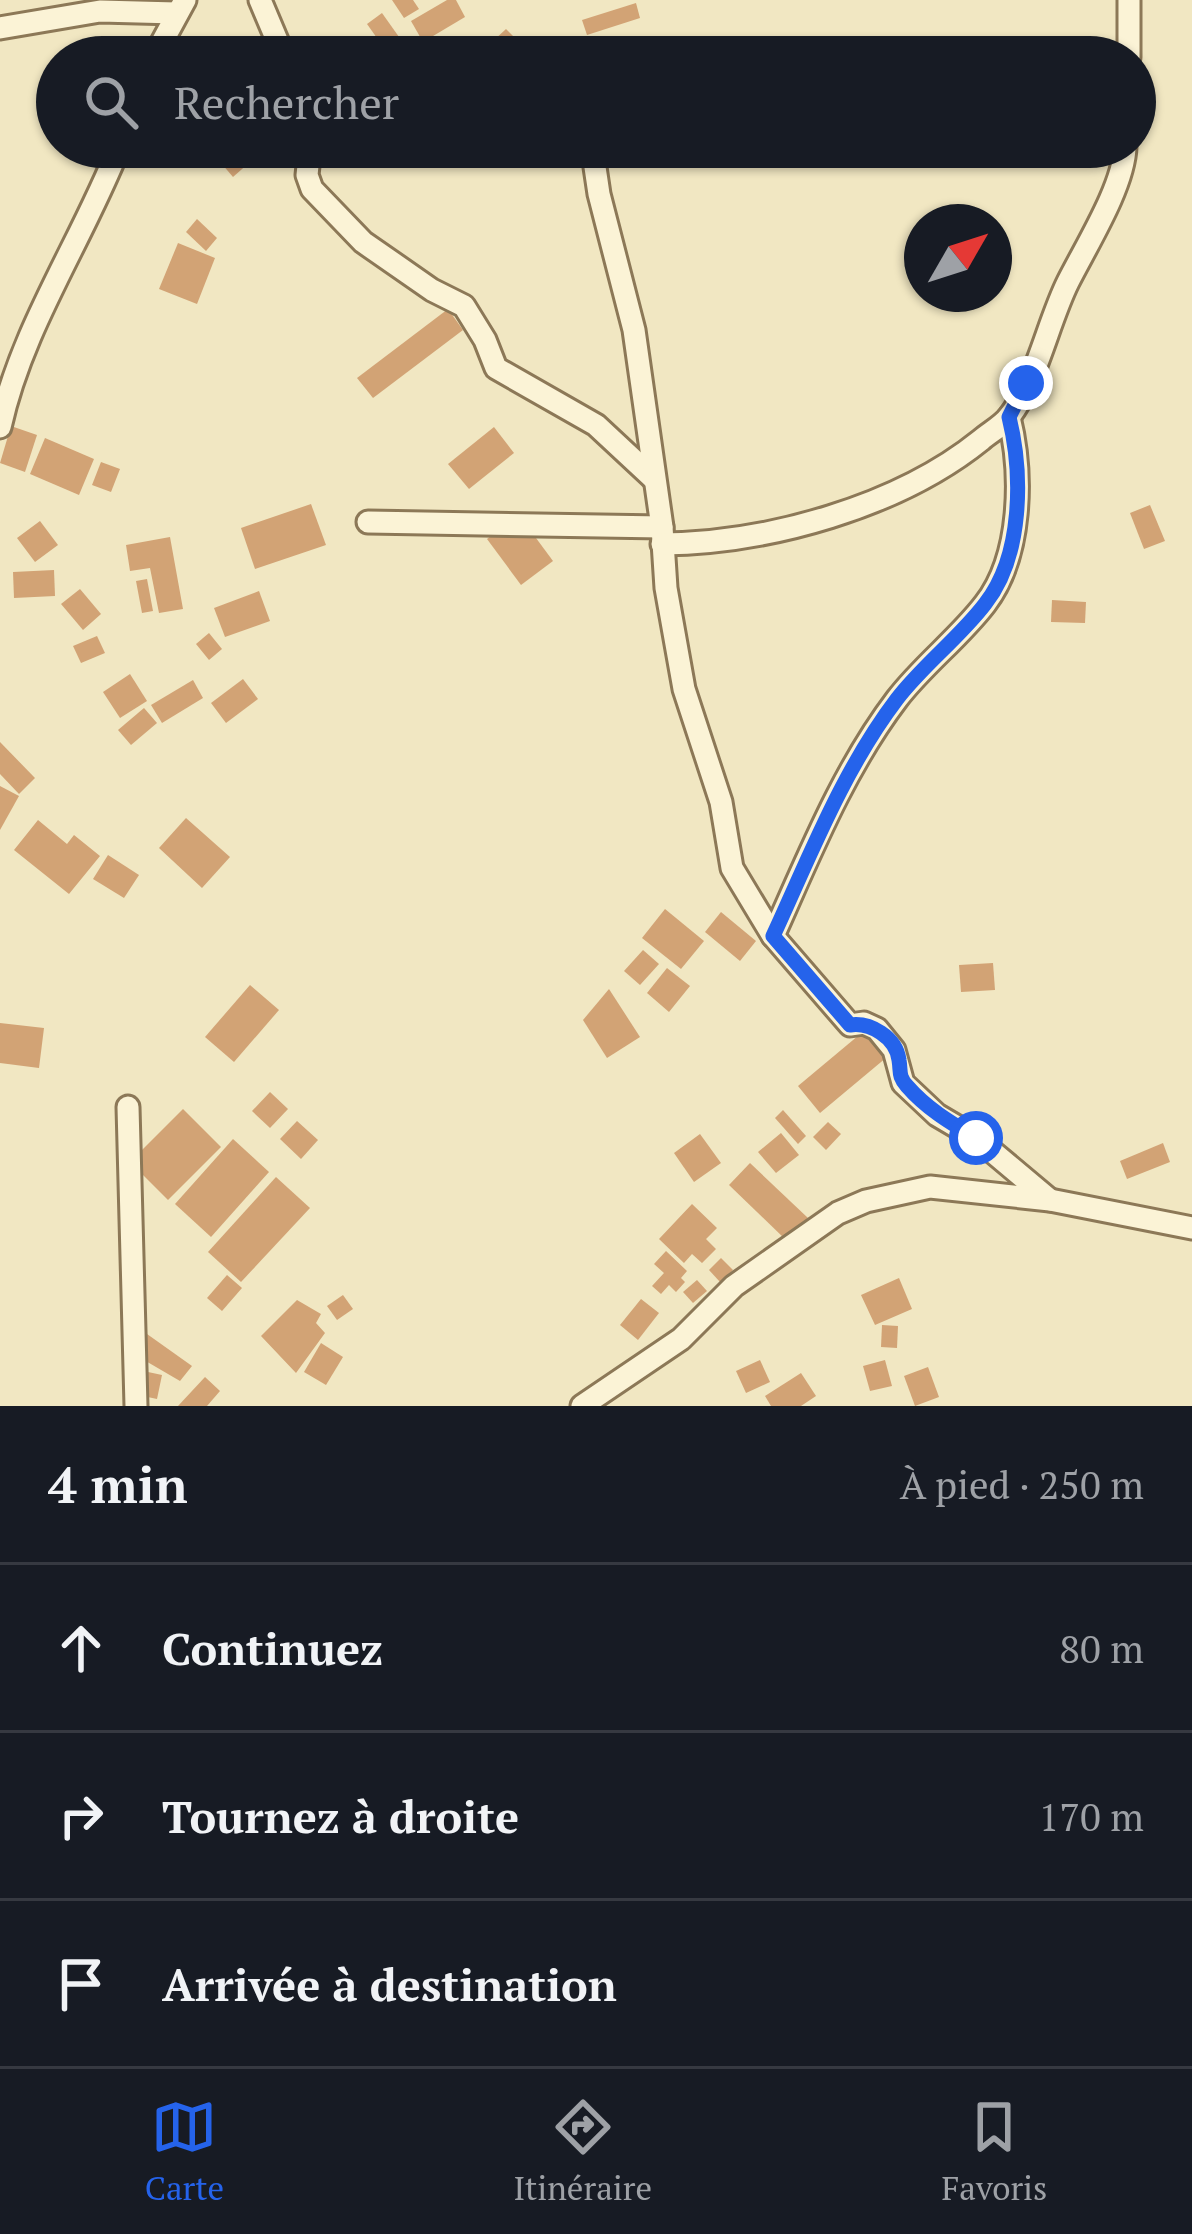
<!DOCTYPE html>
<html lang="fr">
<head>
<meta charset="utf-8">
<style>
  :root { --surface:#171b24; --page:#20242c; --text:#f1f3f6; --muted:#9ea1a6; --line:#363941; --accent:#2563eb }
  body { margin:0; font-family:"PT Serif",serif; background:var(--page); color:var(--text) }
  .compass { position:absolute; left:904px; top:204px; width:108px; height:108px; border-radius:50%; background:var(--surface); box-shadow:0 3px 9px #0004; rotate:51deg }
  .stop { position:absolute; width:36px; height:36px; margin:-27px; border:9px solid #2563eb; border-radius:50%; background:#fff }
  .stop.end { background:#2563eb; border-color:#fff; box-shadow:0 3px 12px #0008 }
  .list { margin:0; padding:0; list-style:none }
  h2 { display:flex; justify-content:space-between; align-items:center; height:156px; margin:0; padding:0 48px; font-size:51px }
  h2 small { font-size:39px; font-weight:400; color:var(--muted) }
  .list li { display:grid; grid-template-columns:78px 1fr auto; gap:36px; align-items:center; box-sizing:border-box; height:168px; padding:0 48px; border-top:3px solid var(--line) }
  .list b { display:block; font-size:45px; white-space:nowrap }
  .list em { font-size:39px; font-style:normal; color:var(--muted) }
  .icon { flex:none; width:66px; height:66px; fill:none; stroke:currentColor; stroke-width:2; stroke-linecap:round; stroke-linejoin:round }
  .map { position:relative; flex:none; width:1192px; height:1406px; overflow:hidden }
  .search { position:absolute; background:var(--surface); box-shadow:0 3px 9px #0004; left:36px; right:36px; top:36px; height:132px; display:flex; align-items:center; gap:30px; box-sizing:border-box; padding:0 42px; border-radius:66px; color:var(--muted); font-size:45px }
  .sheet { height:660px; background:var(--surface) }
  nav { display:flex; justify-content:space-around; align-items:center; box-sizing:border-box; height:168px; border-top:3px solid var(--line); background:var(--surface); font-size:33px; color:var(--muted) }
  nav a { display:grid; justify-items:center; gap:6px }
  nav .on { color:var(--accent) }
  .map>svg:first-child { display:block }
  .building { fill:#d2a375 }
  .lines { fill:none; stroke-linecap:round; stroke-linejoin:round }
  .minor-casing { stroke:#8c7857; stroke-width:27 }
  .minor { stroke:#fbf3d6; stroke-width:21 }
  .route { stroke:#2563eb; stroke-width:15 }
</style>
</head>
<body>
<div class="map">
<svg width="1192" height="1406" viewBox="0 0 1192 1406">
  <rect width="100%" height="100%" fill="#f1e7c2"/>
  <g class="building">
    <polygon points="392,0 413,0 419,9 404,18"/>
    <polygon points="447,0 456,0 465,17 423,42 411,21"/>
    <polygon points="636,3 640,18 587,35 582,20"/>
    <polygon points="382,13 404,44 389,55 367,24"/>
    <polygon points="506,29 515,38 501,51 492,42"/>
    <polygon points="214,147 267,147 233,177 210,150"/>
    <polygon points="197,219 217,238 206,251 186,232"/>
    <polygon points="178,243 215,258 197,304 159,289"/>
    <polygon points="448,309 463,330 373,398 357,378"/>
    <polygon points="11,426 37,435 25,472 0,463"/>
    <polygon points="494,427 514,453 469,489 448,464"/>
    <polygon points="45,438 94,459 79,495 30,474"/>
    <polygon points="101,462 120,469 111,492 92,485"/>
    <polygon points="311,504 326,545 255,569 241,528"/>
    <polygon points="1150,505 1165,541 1144,549 1130,513"/>
    <polygon points="519,515 553,561 521,585 487,539"/>
    <polygon points="40,521 58,545 35,562 17,538"/>
    <polygon points="170,537 183,609 159,613 150,568 130,571 126,545"/>
    <polygon points="54,570 55,596 14,598 13,572"/>
    <polygon points="147,579 153,611 142,613 136,581"/>
    <polygon points="80,589 101,614 83,630 61,604"/>
    <polygon points="259,591 270,621 225,637 214,608"/>
    <polygon points="1052,600 1086,602 1085,623 1051,622"/>
    <polygon points="209,633 222,649 209,660 196,644"/>
    <polygon points="97,636 105,653 81,663 73,646"/>
    <polygon points="130,674 147,701 120,718 103,692"/>
    <polygon points="243,679 258,699 226,723 211,703"/>
    <polygon points="193,680 203,698 162,723 151,705"/>
    <polygon points="144,708 157,723 131,745 118,730"/>
    <polygon points="0,742 35,778 19,794 0,774"/>
    <polygon points="0,786 19,796 0,830"/>
    <polygon points="186,818 230,857 202,888 159,848"/>
    <polygon points="38,820 67,844 74,835 100,856 69,894 14,850"/>
    <polygon points="108,855 139,875 124,898 93,879"/>
    <polygon points="665,909 704,941 681,969 642,938"/>
    <polygon points="721,912 756,941 740,961 705,932"/>
    <polygon points="643,950 659,964 640,985 624,971"/>
    <polygon points="993,963 995,990 961,992 959,965"/>
    <polygon points="667,968 690,986 669,1012 647,993"/>
    <polygon points="250,985 279,1010 234,1062 205,1037"/>
    <polygon points="609,989 640,1037 607,1058 583,1020"/>
    <polygon points="877,1020 899,1047 820,1113 798,1086"/>
    <polygon points="0,1023 44,1028 39,1068 0,1063"/>
    <polygon points="270,1092 288,1109 270,1128 252,1111"/>
    <polygon points="183,1109 221,1147 168,1200 130,1162"/>
    <polygon points="783,1110 806,1136 798,1144 775,1118"/>
    <polygon points="297,1121 318,1140 301,1159 280,1139"/>
    <polygon points="828,1122 841,1134 826,1150 813,1137"/>
    <polygon points="781,1133 799,1155 776,1173 758,1152"/>
    <polygon points="700,1134 721,1163 694,1182 674,1153"/>
    <polygon points="233,1139 269,1172 211,1237 175,1204"/>
    <polygon points="1163,1143 1170,1162 1127,1179 1120,1161"/>
    <polygon points="750,1163 808,1218 786,1240 729,1185"/>
    <polygon points="276,1177 310,1208 241,1282 208,1252"/>
    <polygon points="692,1204 717,1228 706,1239 716,1249 702,1263 692,1254 684,1263 659,1239"/>
    <polygon points="666,1251 687,1271 681,1278 685,1282 676,1292 669,1285 661,1294 652,1286 664,1273 654,1264"/>
    <polygon points="721,1258 733,1270 720,1282 709,1270"/>
    <polygon points="227,1275 242,1288 222,1311 207,1298"/>
    <polygon points="899,1278 912,1309 875,1325 861,1295"/>
    <polygon points="697,1280 707,1291 693,1303 683,1292"/>
    <polygon points="343,1295 353,1309 337,1320 327,1306"/>
    <polygon points="641,1299 659,1313 638,1340 620,1325"/>
    <polygon points="297,1300 321,1314 316,1323 325,1333 296,1373 261,1336"/>
    <polygon points="882,1325 898,1326 897,1348 881,1347"/>
    <polygon points="147,1334 192,1366 180,1381 144,1360"/>
    <polygon points="321,1343 343,1357 326,1385 304,1372"/>
    <polygon points="760,1360 770,1382 746,1393 736,1371"/>
    <polygon points="885,1360 892,1386 870,1391 863,1366"/>
    <polygon points="928,1367 939,1397 915,1406 904,1376"/>
    <polygon points="148,1372 162,1375 157,1399 143,1396"/>
    <polygon points="801,1373 816,1396 801,1406 771,1406 765,1396"/>
    <polygon points="205,1377 220,1391 207,1406 178,1406"/>
  </g>
  <g class="lines">
    <defs>
      <g id="minor">
        <polyline points="260,0 284,57"/>
        <polyline points="0,28 100,11 176,13"/>
        <polyline points="154,57 185,0"/>
        <polyline points="1129,57 1129,0"/>
        <polyline points="310,147 307,175 312,189 363,242 432,290 464,306 485,340 496,368 596,425 654,479"/>
        <polyline points="592,147 599,194 634,330 662,527 666,588 684,689 721,802 732,868 773,936 850,1025 864,1023 877,1029 894,1050 903,1083 937,1115 976,1138 1050,1200"/>
        <path d="M0,427C22,327 82,241 119,147"/>
        <polyline points="368,522 662,527"/>
        <path d="M662,544C768,543 898,507 981,440C989,433 1002,426 1009,417C1036,383 1048,322 1068,282C1086,246 1124,186 1125,147"/>
        <path d="M773,936C809,856 843,770 897,699C923,665 959,638 985,604C1022,556 1023,474 1009,417"/>
        <polyline points="128,1107 136,1406"/>
        <polyline points="582,1406 681,1339 734,1286 838,1213 866,1201 930,1187 1050,1200 1192,1228"/>
      </g>
    </defs>
    <use href="#minor" class="minor-casing"/>
    <use href="#minor" class="minor"/>
  </g>
  <g class="lines">
    <path class="route" d="M976,1138C951,1123 927,1109 907,1086C898,1076 901,1072 899,1060C896,1037 870,1022 850,1025L773,936C810,856 843,770 897,699C923,665 959,638 985,604C1023,556 1023,474 1009,417L1026,383"/>
  </g>
</svg>
<svg class="compass" viewBox="-18 -18 36 36"><path d="M0-13l5 13h-10z" fill="#e53935"/><path d="M0 13l5-13h-10z" fill="#9ea1a6"/></svg>
<div class="stop" style="left:976px;top:1138px"></div>
<div class="stop end" style="left:1026px;top:383px"></div>
<div class="search"><svg class="icon" aria-label="search" viewBox="0 0 24 24"><circle cx="10" cy="10" r="6"/><path d="M15 15l6 6"/></svg>Rechercher</div>
</div>
<section class="sheet">
<h2>4 min<small>À pied · 250 m</small></h2>
<ul class="list">
<li><svg class="icon" aria-label="ahead" viewBox="0 0 24 24"><path d="M12 20V5M6 11l6-6 6 6"/></svg><div><b>Continuez</b></div><em>80 m</em></li>
<li><svg class="icon" aria-label="right" viewBox="0 0 24 24"><path d="M7 20v-9h11M14 6l5 5-5 5"/></svg><div><b>Tournez à droite</b></div><em>170 m</em></li>
<li><svg class="icon" aria-label="arrive" viewBox="0 0 24 24"><path d="M6 21V4h12l-3 4 3 4H6"/></svg><div><b>Arrivée à destination</b></div></li>
</ul>
</section>
<nav>
<a class="on"><svg class="icon" aria-label="map" viewBox="0 0 24 24"><path d="M3 6l6-2 6 2 6-2v14l-6 2-6-2-6 2zM9 4v14M15 6v14"/></svg>Carte</a>
<a><svg class="icon" aria-label="directions" viewBox="0 0 24 24"><path d="M12 3l9 9-9 9-9-9zM9 14v-3h6M13 9l2 2-2 2"/></svg>Itinéraire</a>
<a><svg class="icon" aria-label="saved" viewBox="0 0 24 24"><path d="M7 4h10v16l-5-4-5 4z"/></svg>Favoris</a>
</nav>
</body>
</html>
